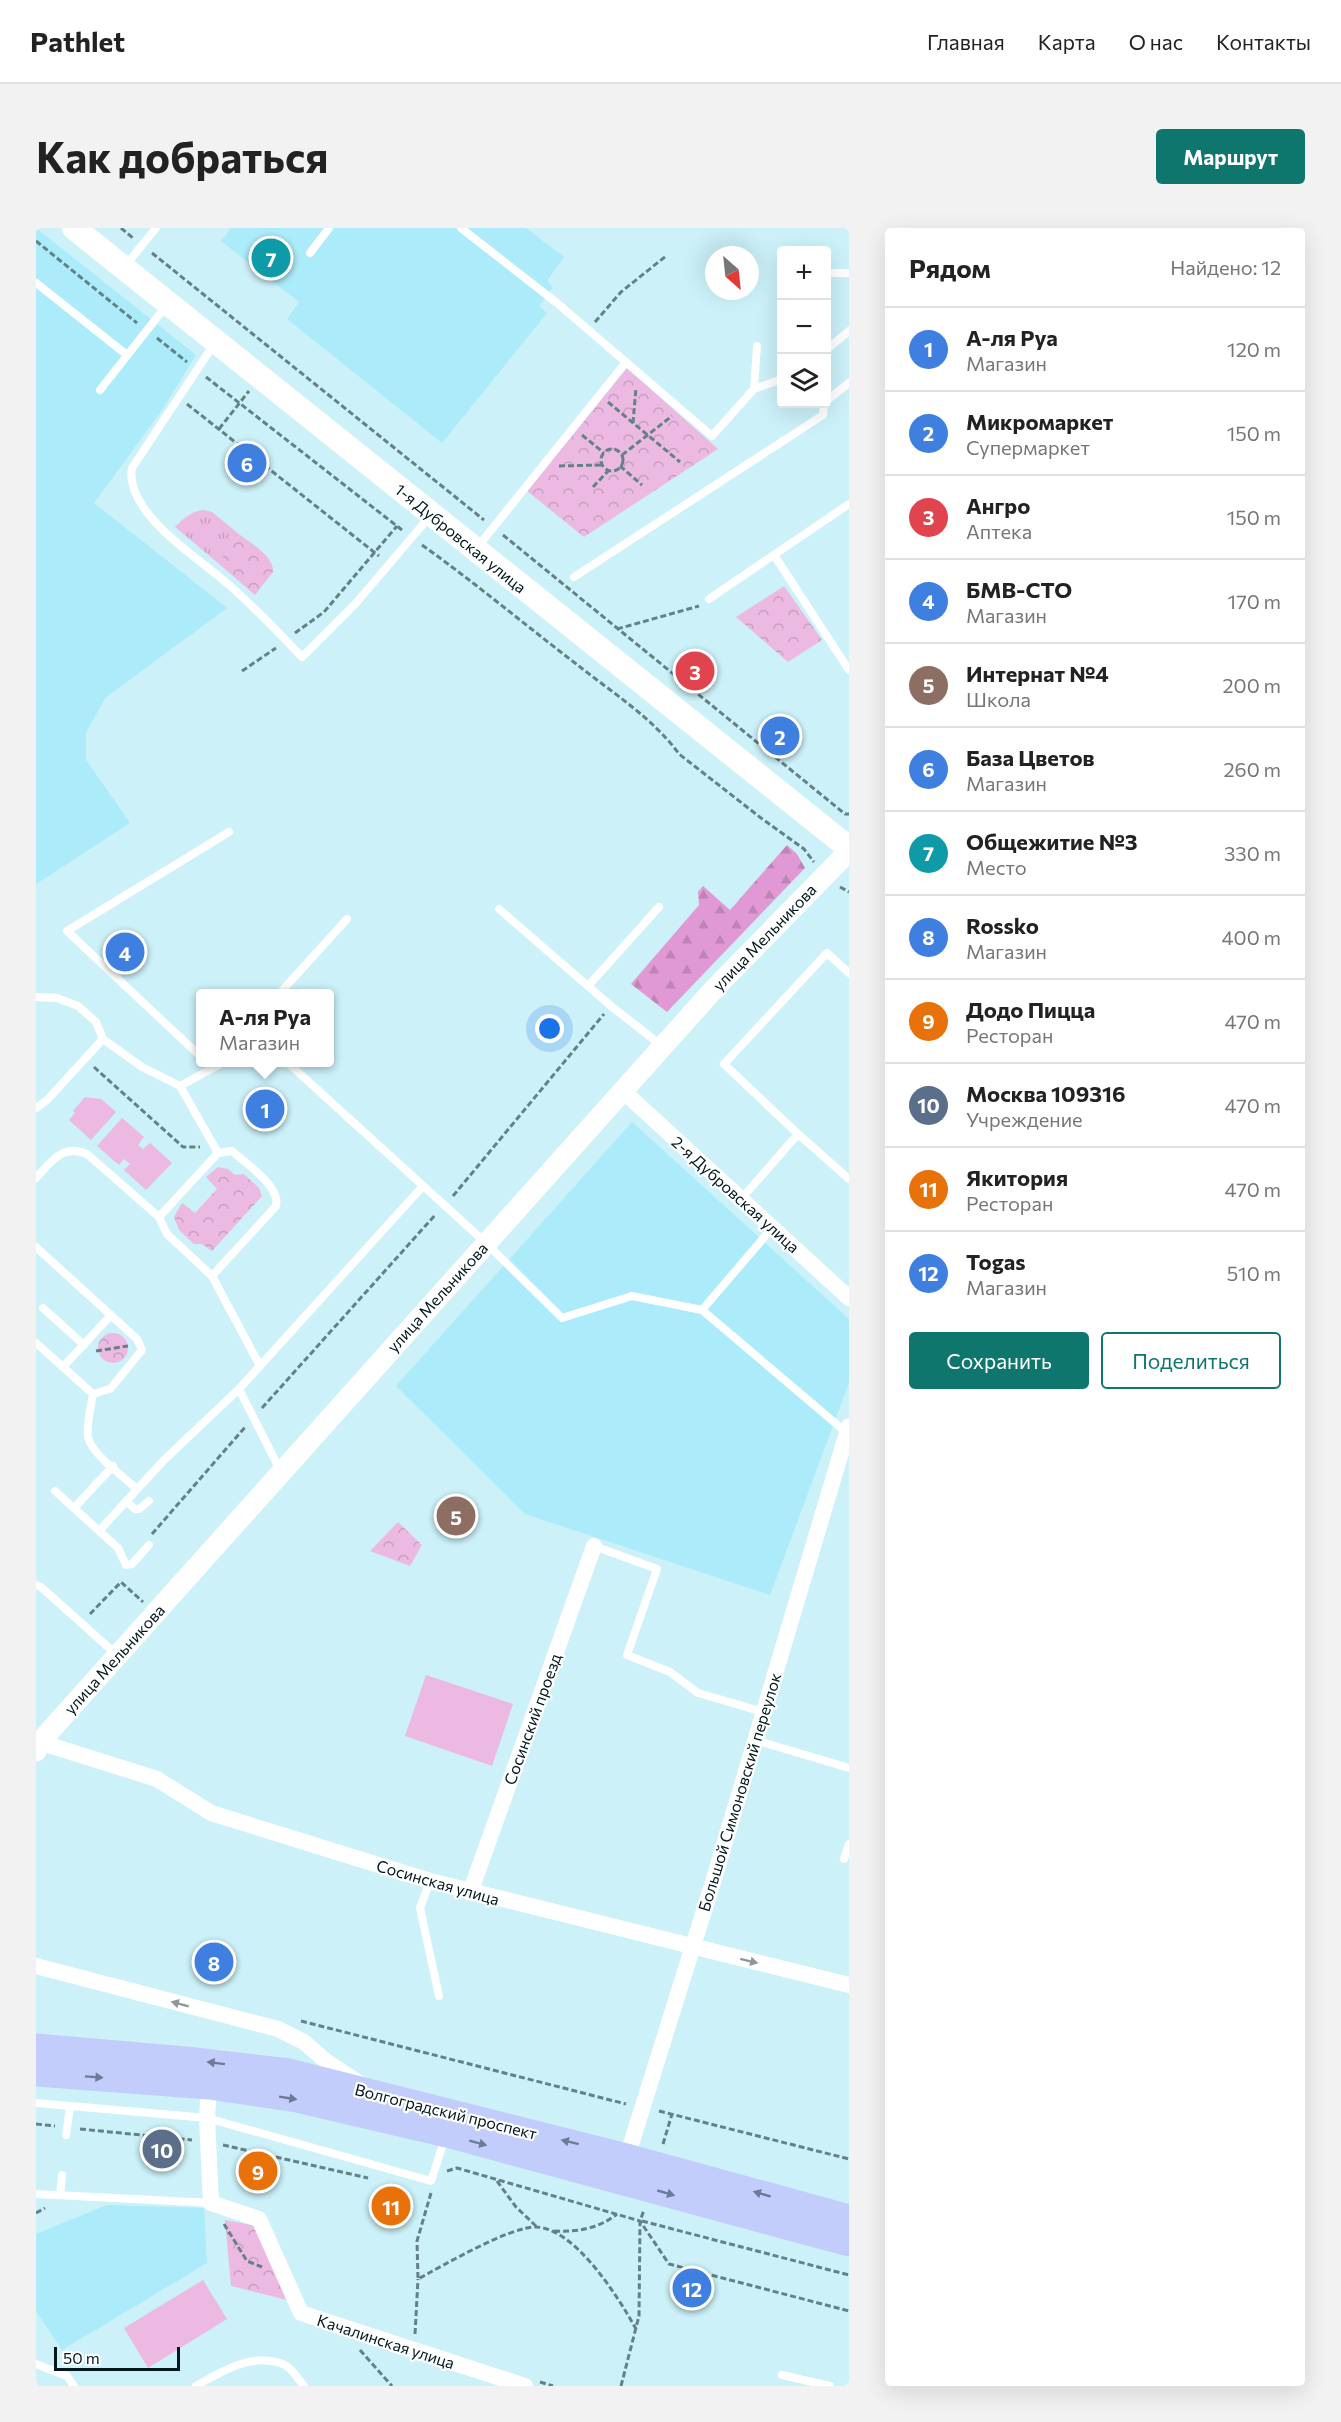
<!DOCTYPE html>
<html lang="ru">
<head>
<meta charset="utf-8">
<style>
  :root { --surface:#fff; --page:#f2f2f2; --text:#222; --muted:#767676; --line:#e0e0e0; --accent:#0f766e }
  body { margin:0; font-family:Commissioner,sans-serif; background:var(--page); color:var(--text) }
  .controls { position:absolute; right:18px; top:18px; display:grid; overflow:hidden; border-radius:6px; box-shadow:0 6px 24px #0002 }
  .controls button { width:54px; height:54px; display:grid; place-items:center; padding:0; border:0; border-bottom:2px solid var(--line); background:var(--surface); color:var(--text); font:30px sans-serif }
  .compass { position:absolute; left:669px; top:18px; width:54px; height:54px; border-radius:50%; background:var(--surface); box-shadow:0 6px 24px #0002; rotate:153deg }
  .scale { position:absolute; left:18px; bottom:15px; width:126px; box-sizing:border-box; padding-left:6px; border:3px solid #02171c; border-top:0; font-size:16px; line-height:21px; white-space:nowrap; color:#02171c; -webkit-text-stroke:4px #fff; paint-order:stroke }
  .you { position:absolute; left:514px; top:801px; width:21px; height:21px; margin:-15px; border:4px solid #fff; border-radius:50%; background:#1a73e8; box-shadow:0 0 0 9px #1a73e833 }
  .badge { display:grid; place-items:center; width:39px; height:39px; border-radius:50%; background:var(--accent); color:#fff; font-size:20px; font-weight:700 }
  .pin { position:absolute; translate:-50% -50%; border:3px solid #fff; box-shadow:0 2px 6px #0006 }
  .popup { position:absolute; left:160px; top:761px; width:138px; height:78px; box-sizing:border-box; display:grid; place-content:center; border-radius:6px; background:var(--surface); filter:drop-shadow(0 2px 4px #0005); font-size:20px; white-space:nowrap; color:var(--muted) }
  .popup b { font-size:22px; color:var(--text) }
  .popup::after { content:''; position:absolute; left:50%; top:100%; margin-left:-12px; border:12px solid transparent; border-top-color:var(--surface) }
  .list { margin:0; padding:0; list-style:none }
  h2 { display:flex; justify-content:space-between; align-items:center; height:78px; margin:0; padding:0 24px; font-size:26px }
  h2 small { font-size:20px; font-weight:400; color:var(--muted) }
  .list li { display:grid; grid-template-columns:39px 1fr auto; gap:18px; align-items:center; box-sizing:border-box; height:84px; padding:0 24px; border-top:2px solid var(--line) }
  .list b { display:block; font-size:22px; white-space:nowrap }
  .list p { margin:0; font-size:20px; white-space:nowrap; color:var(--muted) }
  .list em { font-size:20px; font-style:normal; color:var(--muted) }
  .actions { display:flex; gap:12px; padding:18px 24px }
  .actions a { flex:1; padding:14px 0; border:2px solid var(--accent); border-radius:6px; text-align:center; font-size:21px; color:var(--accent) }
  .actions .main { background:var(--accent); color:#fff }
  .icon { flex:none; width:33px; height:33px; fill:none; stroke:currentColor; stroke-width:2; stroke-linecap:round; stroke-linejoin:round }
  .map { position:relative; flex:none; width:813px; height:2158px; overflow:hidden; border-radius:6px }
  header { display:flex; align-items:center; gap:36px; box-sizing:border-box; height:84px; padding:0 30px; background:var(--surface); border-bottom:2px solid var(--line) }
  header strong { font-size:28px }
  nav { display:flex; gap:33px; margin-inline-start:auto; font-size:21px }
  .intro { display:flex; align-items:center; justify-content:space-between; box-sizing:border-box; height:144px; padding:0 36px }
  h1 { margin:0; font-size:42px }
  .button { padding:15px 27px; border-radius:6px; background:var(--accent); color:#fff; font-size:21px; font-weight:700 }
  main { display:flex; gap:36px; padding:0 36px }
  aside { flex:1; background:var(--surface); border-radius:6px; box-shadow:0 6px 24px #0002 }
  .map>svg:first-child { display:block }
  .built { fill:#acebf9 }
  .grass { fill:url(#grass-tufts) }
  .forest { fill:url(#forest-firs) }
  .park { fill:url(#park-crowns) }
  .garden { fill:#ebb9e2 }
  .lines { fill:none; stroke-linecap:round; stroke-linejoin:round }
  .path { stroke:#648187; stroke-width:3; stroke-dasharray:6 3; stroke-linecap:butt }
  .service { stroke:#fff; stroke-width:8 }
  .minor { stroke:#fff; stroke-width:16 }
  .tertiary { stroke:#fff; stroke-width:21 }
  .secondary { stroke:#fff; stroke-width:24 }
  .primary { stroke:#c2cdfb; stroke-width:27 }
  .oneway { fill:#8d9799 }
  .oneway2 { fill:#6c7b97 }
  .labels { text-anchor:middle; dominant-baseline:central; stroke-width:4.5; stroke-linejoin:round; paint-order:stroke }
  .street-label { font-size:16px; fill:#02171c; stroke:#fff }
</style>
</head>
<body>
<header>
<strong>Pathlet</strong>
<nav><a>Главная</a><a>Карта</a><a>О нас</a><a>Контакты</a></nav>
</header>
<div class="intro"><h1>Как добраться</h1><a class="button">Маршрут</a></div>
<main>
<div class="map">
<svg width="813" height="2158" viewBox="0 0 813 2158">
  <defs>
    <pattern id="grass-tufts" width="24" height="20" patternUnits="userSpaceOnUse" patternTransform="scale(1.5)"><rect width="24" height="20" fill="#ebb9e2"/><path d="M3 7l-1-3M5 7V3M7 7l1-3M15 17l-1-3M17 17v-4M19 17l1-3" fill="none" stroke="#c89ec1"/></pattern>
    <pattern id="forest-firs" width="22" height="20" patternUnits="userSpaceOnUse" patternTransform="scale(1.5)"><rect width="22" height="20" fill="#e099d4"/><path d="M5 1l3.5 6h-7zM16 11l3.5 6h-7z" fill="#bf83b5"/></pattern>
    <pattern id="park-crowns" width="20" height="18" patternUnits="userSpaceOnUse" patternTransform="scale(1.5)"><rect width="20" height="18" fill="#ebb9e2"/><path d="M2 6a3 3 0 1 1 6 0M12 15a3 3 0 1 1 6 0" fill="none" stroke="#c89ec1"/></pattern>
  </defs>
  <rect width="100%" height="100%" fill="#ccf1f9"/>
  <g class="built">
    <polygon points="0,0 160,127 124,185 58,275 191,380 69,470 50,505 50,532 94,595 0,656"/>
    <polygon points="195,0 490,0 528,29 511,53 517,59 503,78 511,85 406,215 251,91 263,74 185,13"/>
    <polygon points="596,894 813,1091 813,1155 734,1367 489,1286 360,1158"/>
    <polygon points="71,1977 168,1980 171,2035 26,2122 0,2083 0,2006"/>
  </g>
  <path class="grass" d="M167,282L176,284L204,307L182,335L139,299C148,290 154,284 167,282Z"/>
  <polygon class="forest" points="751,617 761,626 769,640 631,784 595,756 663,677 662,664 667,658 694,682"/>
  <g class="park">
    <polygon points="591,140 682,221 548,309 491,263"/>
    <path d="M204,307C216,316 238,328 237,344L219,367L182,335Z"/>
    <polygon points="748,358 786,412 752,434 700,389"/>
    <polygon points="182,939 192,941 199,947 208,946 223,960 226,968 176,1023 166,1016 158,1016 143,1002 138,989 146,975 159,985 181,961 170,949"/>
    <circle cx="77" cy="1120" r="15"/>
    <polygon points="362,1294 386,1317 374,1338 334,1323"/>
    <polygon points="189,1992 220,1998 251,2072 195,2058"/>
  </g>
  <g class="garden">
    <polygon points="49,869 65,871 80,884 55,912 33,892 39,885 37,883"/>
    <polygon points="86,890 108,909 102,917 107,921 114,915 136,935 110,962 88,942 94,936 88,931 83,937 61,918"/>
    <polygon points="390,1447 477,1476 456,1538 369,1508"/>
    <polygon points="167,2052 191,2091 112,2140 88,2100"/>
  </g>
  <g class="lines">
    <g class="path">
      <polyline points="85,0 97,10"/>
      <polyline points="0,13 101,95"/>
      <polyline points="116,25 448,292"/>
      <polyline points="559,94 585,64 630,28"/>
      <polyline points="121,110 151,134"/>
      <polyline points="170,149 366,302"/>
      <polyline points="572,174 644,234"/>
      <polyline points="151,176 343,328"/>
      <polyline points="597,195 600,160"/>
      <polyline points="183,201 213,163"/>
      <polyline points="546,207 568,225"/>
      <circle cx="576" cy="232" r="11"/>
      <polyline points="586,227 636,188"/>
      <polyline points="523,238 566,237"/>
      <polyline points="584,238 606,257"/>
      <polyline points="557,259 573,242"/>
      <polyline points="467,307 809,586 813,586"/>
      <path d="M386,317C438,354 488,396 539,435C574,463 617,490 643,526L725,590L768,621L778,634"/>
      <polyline points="581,401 663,378"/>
      <polyline points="259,405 288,384 361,298"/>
      <polyline points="206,443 240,420"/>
      <polyline points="804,659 813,664"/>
      <polyline points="58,839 147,919 164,919"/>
      <polyline points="417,968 568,786"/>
      <polyline points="60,1123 92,1118"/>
      <polyline points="226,1180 400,986"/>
      <polyline points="116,1306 210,1198"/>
      <polyline points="54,1386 85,1354 107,1374"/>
      <polyline points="265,1793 590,1876"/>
      <polyline points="623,1883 813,1931"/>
      <polyline points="0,1896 19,1898"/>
      <polyline points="44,1901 156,1912"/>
      <polyline points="627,1916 636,1886"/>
      <polyline points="187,1917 332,1950"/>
      <polyline points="411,1943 421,1940 604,1993 633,2036 813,2083"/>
      <polyline points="461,1953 480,1979 500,1998"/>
      <path d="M395,1965L381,2013L382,2051C406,2038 475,1998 500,1999C539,2000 583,2070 600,2101"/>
      <polyline points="0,1985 9,1980"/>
      <polyline points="606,1993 813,2047"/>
      <polyline points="188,1996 211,2033 226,2039"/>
      <path d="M518,2003C541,2004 562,2001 581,1986"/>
      <polyline points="379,2106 382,2051"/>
      <polyline points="324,2122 356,2158"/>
      <polyline points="504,2154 517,2158"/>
      <polyline points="585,2158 603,2088 604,1993 608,1982"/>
    </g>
    <g class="service">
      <polyline points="425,0 521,75 676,208 718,161 721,118"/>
      <polyline points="274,25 293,0"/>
      <polyline points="90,37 120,0"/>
      <polyline points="797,45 813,45"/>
      <polyline points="0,55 91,127"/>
      <path d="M178,116L96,240C93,254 101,271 110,283C128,308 162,331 186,351C215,375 240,402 266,429L320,375L395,287"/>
      <polyline points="790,122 813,103"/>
      <polyline points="718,161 746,151"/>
      <polyline points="64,162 130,78"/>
      <polyline points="790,173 813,155"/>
      <polyline points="440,321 590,134"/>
      <polyline points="738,327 813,442"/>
      <polyline points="538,349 787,187 788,176"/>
      <polyline points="673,371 813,276"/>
      <polyline points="463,681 575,778 626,818"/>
      <polyline points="552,758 623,679"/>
      <polyline points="243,766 311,691"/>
      <polyline points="0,769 21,770 42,778 60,794 67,811 106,839 144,858 182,925 123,989"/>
      <polyline points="164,828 31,703 193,604"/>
      <polyline points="251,834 450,1015 526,1090 596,1068 666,1082 811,1205"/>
      <polyline points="144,858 188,834"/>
      <polyline points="0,880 11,872 67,811"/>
      <polyline points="762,906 813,951"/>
      <path d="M182,925L196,923C210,935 245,959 240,978L176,1048L224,1138"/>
      <path d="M0,950C14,935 27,915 51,926L123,989L131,1006L176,1048"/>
      <polyline points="706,970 762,906 688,836 791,725 813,745"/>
      <polyline points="0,1019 101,1111 106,1122 74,1161 57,1166 0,1115"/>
      <polyline points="7,1080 48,1117"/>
      <polyline points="666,1082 737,999"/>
      <polyline points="27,1139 75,1087"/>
      <polyline points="203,1161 245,1244"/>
      <path d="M57,1166C55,1179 50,1196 52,1209C56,1227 88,1249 101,1261"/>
      <polyline points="19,1263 82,1320 90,1337 96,1336 113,1317"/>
      <polyline points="90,1273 99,1281 103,1281 113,1273"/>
      <polyline points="38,1280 77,1238"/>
      <polyline points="63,1303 128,1232 203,1161 387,958"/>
      <polyline points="558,1318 621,1341 591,1427 634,1444 662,1465 727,1484"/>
      <polyline points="0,1357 5,1359 81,1427"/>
      <polyline points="719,1512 813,1540"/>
      <polyline points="808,1631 813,1616"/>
      <polyline points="394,1653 384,1680 403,1768"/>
      <polyline points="0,1875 171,1890 395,1953 409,1910"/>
      <polyline points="30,1907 34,1879"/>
      <polyline points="0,1966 175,1975"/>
      <polyline points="24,1967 26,1947"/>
      <polyline points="0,2136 31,2148 38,2158"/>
      <polyline points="746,2147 794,2158"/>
      <path d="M160,2158C185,2144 214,2125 244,2135C255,2138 261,2150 268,2158"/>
    </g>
    <g class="minor">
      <polyline points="587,863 813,1070"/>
      <polyline points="0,1513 121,1551 175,1585 394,1653 813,1757"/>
      <polyline points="434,1665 558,1318"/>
      <polyline points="0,1738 242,1801 268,1814 291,1834 323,1855"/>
      <polyline points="173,1858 171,1890 175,1975 223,1991 265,2085 489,2158"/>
      <polyline points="591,1929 677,1654 813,1198"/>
    </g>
    <polyline class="tertiary" points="0,1523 4,1514 679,760 813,623"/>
    <polyline class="secondary" points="38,0 813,620"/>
    <g class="primary">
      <polyline points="0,1819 150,1832 253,1844 591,1929 813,1990"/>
      <polyline points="0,1845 173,1858 261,1871 411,1906 813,2015"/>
    </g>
  </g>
  <defs><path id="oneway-solid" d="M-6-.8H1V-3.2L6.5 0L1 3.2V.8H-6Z" transform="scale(1.5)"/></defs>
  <g class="oneway">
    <use href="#oneway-solid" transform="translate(713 1733) rotate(14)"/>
    <use href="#oneway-solid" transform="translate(144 1776) rotate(-165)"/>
  </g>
  <g class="oneway2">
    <use href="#oneway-solid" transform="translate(180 1835) rotate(-173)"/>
    <use href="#oneway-solid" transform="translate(58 1849) rotate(4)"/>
    <use href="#oneway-solid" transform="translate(252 1870) rotate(9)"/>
    <use href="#oneway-solid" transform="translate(534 1914) rotate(-166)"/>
    <use href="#oneway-solid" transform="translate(442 1915) rotate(15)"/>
    <use href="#oneway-solid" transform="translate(630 1965) rotate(16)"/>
    <use href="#oneway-solid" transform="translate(726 1966) rotate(-164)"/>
  </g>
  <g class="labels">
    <g class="street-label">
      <text transform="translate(425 310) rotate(39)">1-я Дубровская улица</text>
      <text transform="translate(728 709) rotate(-46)">улица Мельникова</text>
      <text transform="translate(700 966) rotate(42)">2-я Дубровская улица</text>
      <text transform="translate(401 1069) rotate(-48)">улица Мельникова</text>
      <text transform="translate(78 1431) rotate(-48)">улица Мельникова</text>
      <text transform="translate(496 1491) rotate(-70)">Сосинский проезд</text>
      <text transform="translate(703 1564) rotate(-73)">Большой Симоновский переулок</text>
      <text transform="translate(402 1654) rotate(16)">Сосинская улица</text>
      <text transform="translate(410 1883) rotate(14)">Волгоградский проспект</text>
      <text transform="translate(350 2113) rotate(18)">Качалинская улица</text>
    </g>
  </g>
</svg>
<div class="controls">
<button>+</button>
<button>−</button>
<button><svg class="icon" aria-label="layers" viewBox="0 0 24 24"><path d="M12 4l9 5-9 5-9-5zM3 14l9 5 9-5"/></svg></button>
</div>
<svg class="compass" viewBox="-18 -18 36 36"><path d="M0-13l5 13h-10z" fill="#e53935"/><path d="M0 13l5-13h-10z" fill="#767676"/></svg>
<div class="scale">50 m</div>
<div class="you"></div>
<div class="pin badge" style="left:229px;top:881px;background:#3f7fe0">1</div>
<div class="popup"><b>А-ля Руа</b>Магазин</div>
<div class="pin badge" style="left:744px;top:508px;background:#3f7fe0">2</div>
<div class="pin badge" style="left:659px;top:443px;background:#e0444e">3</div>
<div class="pin badge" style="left:89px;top:724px;background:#3f7fe0">4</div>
<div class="pin badge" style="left:420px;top:1288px;background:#8d6e63">5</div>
<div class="pin badge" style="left:211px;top:235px;background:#3f7fe0">6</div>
<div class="pin badge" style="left:235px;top:30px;background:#0f9aa8">7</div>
<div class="pin badge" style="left:178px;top:1734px;background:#3f7fe0">8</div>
<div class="pin badge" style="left:222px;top:1943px;background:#e8710a">9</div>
<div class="pin badge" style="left:126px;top:1921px;background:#5c6f8a">10</div>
<div class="pin badge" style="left:355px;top:1978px;background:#e8710a">11</div>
<div class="pin badge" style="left:656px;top:2060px;background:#3f7fe0">12</div>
</div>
<aside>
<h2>Рядом<small>Найдено: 12</small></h2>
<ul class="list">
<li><span class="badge" style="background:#3f7fe0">1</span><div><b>А-ля Руа</b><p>Магазин</p></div><em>120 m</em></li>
<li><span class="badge" style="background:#3f7fe0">2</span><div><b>Микромаркет</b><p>Супермаркет</p></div><em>150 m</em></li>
<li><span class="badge" style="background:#e0444e">3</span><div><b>Ангро</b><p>Аптека</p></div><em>150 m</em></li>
<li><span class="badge" style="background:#3f7fe0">4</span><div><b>БМВ-СТО</b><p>Магазин</p></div><em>170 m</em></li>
<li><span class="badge" style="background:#8d6e63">5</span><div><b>Интернат №4</b><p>Школа</p></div><em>200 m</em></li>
<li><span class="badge" style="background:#3f7fe0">6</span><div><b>База Цветов</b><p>Магазин</p></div><em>260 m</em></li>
<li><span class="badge" style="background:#0f9aa8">7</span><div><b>Общежитие №3</b><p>Место</p></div><em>330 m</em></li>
<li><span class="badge" style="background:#3f7fe0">8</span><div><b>Rossko</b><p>Магазин</p></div><em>400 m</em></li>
<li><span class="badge" style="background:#e8710a">9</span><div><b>Додо Пицца</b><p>Ресторан</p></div><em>470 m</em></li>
<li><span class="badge" style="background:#5c6f8a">10</span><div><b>Москва 109316</b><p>Учреждение</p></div><em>470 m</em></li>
<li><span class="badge" style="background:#e8710a">11</span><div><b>Якитория</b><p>Ресторан</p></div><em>470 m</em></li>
<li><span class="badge" style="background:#3f7fe0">12</span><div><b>Togas</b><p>Магазин</p></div><em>510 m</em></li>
</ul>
<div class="actions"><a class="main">Сохранить</a><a>Поделиться</a></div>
</aside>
</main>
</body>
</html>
